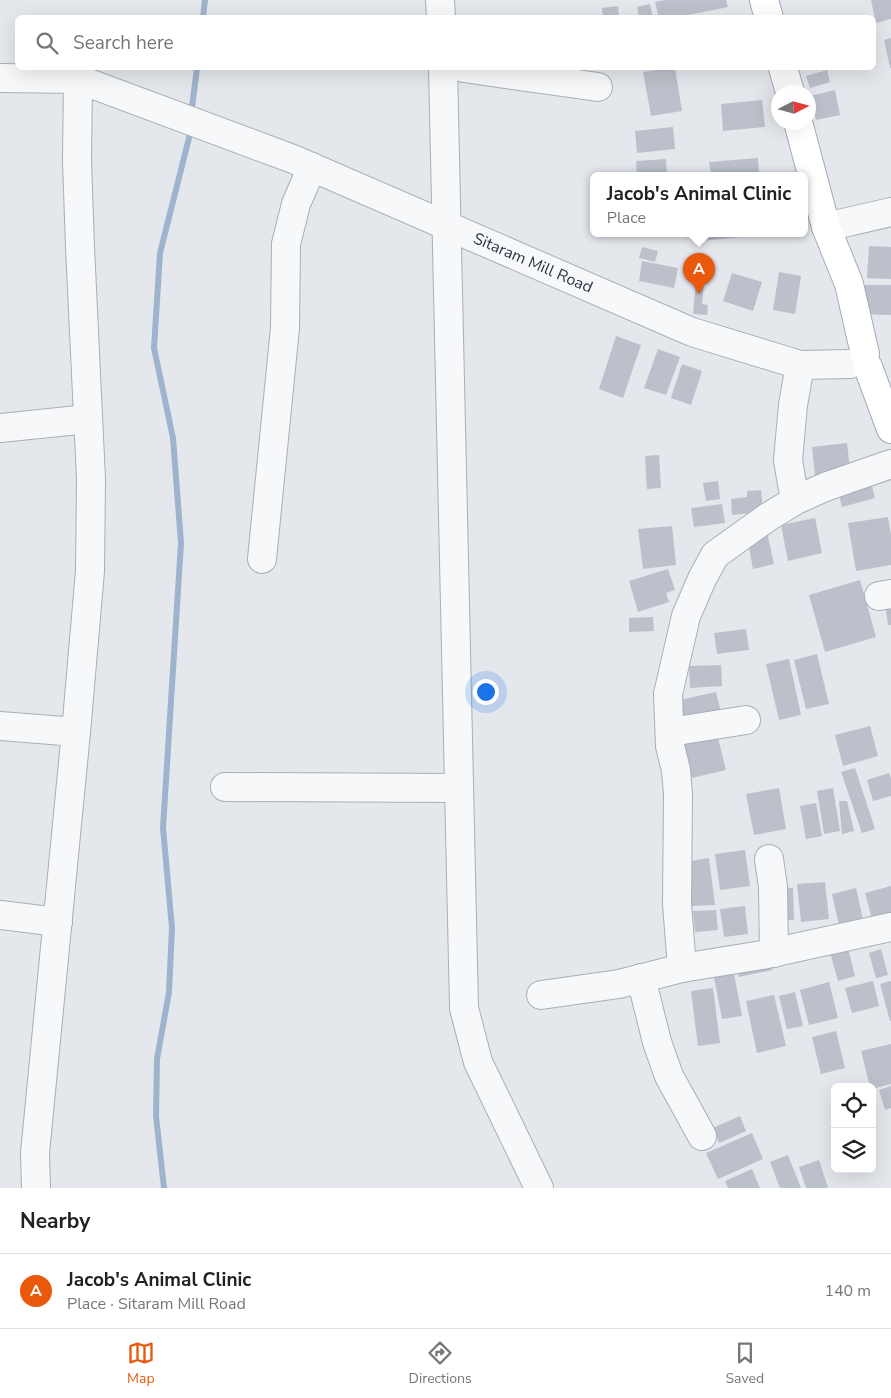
<!DOCTYPE html>
<html lang="en">
<head>
<meta charset="utf-8">
<style>
  :root { --surface:#fff; --page:#f2f2f2; --text:#222; --muted:#767676; --line:#e0e0e0; --accent:#ea580c }
  body { margin:0; font-family:"Nunito Sans",sans-serif; background:var(--page); color:var(--text) }
  .controls { position:absolute; right:15px; bottom:15px; display:grid; overflow:hidden; border-radius:8px; box-shadow:0 5px 20px #0002 }
  .controls button { width:45px; height:45px; display:grid; place-items:center; padding:0; border:0; border-bottom:1px solid var(--line); background:var(--surface); color:var(--text); font:25px sans-serif }
  .compass { position:absolute; left:771px; top:85px; width:45px; height:45px; border-radius:50%; background:var(--surface); box-shadow:0 5px 20px #0002; rotate:84deg }
  .you { position:absolute; left:485px; top:691px; width:18px; height:18px; margin:-12px; border:4px solid #fff; border-radius:50%; background:#1a73e8; box-shadow:0 0 0 8px #1a73e833 }
  .badge { display:grid; place-items:center; width:32px; height:32px; border-radius:50%; background:var(--accent); color:#fff; font-size:16px; font-weight:700 }
  .pin { position:absolute; translate:-50% -41px; filter:drop-shadow(0 1px 2px #0008) }
  .pin::after { content:''; position:absolute; top:26px; width:18px; height:15px; background:inherit; clip-path:polygon(0 0,100% 0,50% 100%) }
  .popup { position:absolute; left:590px; top:172px; width:218px; height:65px; box-sizing:border-box; display:grid; place-content:center; border-radius:8px; background:var(--surface); filter:drop-shadow(0 1px 4px #0005); font-size:16px; white-space:nowrap; color:var(--muted) }
  .popup b { font-size:19px; color:var(--text) }
  .popup::after { content:''; position:absolute; left:50%; top:100%; margin-left:-10px; border:10px solid transparent; border-top-color:var(--surface) }
  .list { margin:0; padding:0; list-style:none }
  h2 { display:flex; justify-content:space-between; align-items:center; height:65px; margin:0; padding:0 20px; font-size:21px }
  h2 small { font-size:16px; font-weight:400; color:var(--muted) }
  .list li { display:grid; grid-template-columns:32px 1fr auto; gap:15px; align-items:center; box-sizing:border-box; height:75px; padding:0 20px; border-top:1px solid var(--line) }
  .list b { display:block; font-size:19px; white-space:nowrap }
  .list p { margin:0; font-size:16px; white-space:nowrap; color:var(--muted) }
  .list em { font-size:16px; font-style:normal; color:var(--muted) }
  .icon { flex:none; width:28px; height:28px; fill:none; stroke:currentColor; stroke-width:2; stroke-linecap:round; stroke-linejoin:round }
  .map { position:relative; flex:none; width:891px; height:1188px; overflow:hidden }
  .search { position:absolute; background:var(--surface); box-shadow:0 5px 20px #0002; left:15px; right:15px; top:15px; height:55px; display:flex; align-items:center; gap:12px; box-sizing:border-box; padding:0 18px; border-radius:8px; color:var(--muted); font-size:19px }
  .sheet { height:140px; background:var(--surface) }
  nav { display:flex; justify-content:space-around; align-items:center; box-sizing:border-box; height:70px; border-top:1px solid var(--line); background:var(--surface); font-size:14px; color:var(--muted) }
  nav a { display:grid; justify-items:center; gap:2px }
  nav .on { color:var(--accent) }
  .map>svg:first-child { display:block }
  .lines { fill:none; stroke-linecap:round; stroke-linejoin:round }
  .stream { stroke:#9fb4cc; stroke-width:6 }
  .building { fill:#bbc0ca }
  .minor-casing { stroke:#a9aeb7; stroke-width:30 }
  .major-casing { stroke:#a3abb8; stroke-width:30 }
  .minor { stroke:#f7f8fa; stroke-width:28 }
  .major { stroke:#fff; stroke-width:28 }
  .labels { text-anchor:middle; dominant-baseline:central; stroke-width:4; stroke-linejoin:round; paint-order:stroke }
  .street-label { font-size:16px; fill:#2b3445; stroke:#f4f6f9 }
</style>
</head>
<body>
<div class="map">
<svg width="891" height="1188" viewBox="0 0 891 1188">
  <rect width="100%" height="100%" fill="#e4e7ec"/>
  <g class="lines">
    <g class="stream">
      <polyline points="203,18 205,0"/>
      <polyline points="191,115 197,68"/>
      <polyline points="164,1188 156,1116 157,1059 169,992 172,928 163,828 181,543 173,438 154,348 160,253 189,138 190,128"/>
    </g>
  </g>
  <g class="building">
    <polygon points="665,0 726,0 728,7 673,18 659,18 655,2"/>
    <polygon points="871,0 891,0 891,19 876,23"/>
    <polygon points="650,4 653,18 639,18 637,7"/>
    <polygon points="618,6 619,18 603,18 602,8"/>
    <polygon points="891,38 891,68 890,68 884,40"/>
    <polygon points="669,68 675,68 682,111 651,116 643,72"/>
    <polygon points="827,70 830,82 810,88 806,76"/>
    <polygon points="835,90 840,115 816,120 810,96"/>
    <polygon points="762,100 765,127 723,131 721,104"/>
    <polygon points="673,127 675,149 637,153 635,131"/>
    <polygon points="758,158 759,175 696,175 696,174 711,173 709,162"/>
    <polygon points="666,159 667,175 637,175 636,161"/>
    <polygon points="699,233 762,233 762,235 700,241"/>
    <polygon points="869,246 891,247 891,279 867,278"/>
    <polygon points="642,247 658,251 655,262 639,258"/>
    <polygon points="642,261 678,268 674,288 639,281"/>
    <polygon points="697,268 709,269 708,284 704,283 702,304 708,305 707,315 693,314"/>
    <polygon points="779,272 801,276 795,314 773,310"/>
    <polygon points="732,273 762,282 753,311 723,301"/>
    <polygon points="859,285 891,285 891,315 859,314"/>
    <polygon points="616,336 641,345 623,398 599,389"/>
    <polygon points="658,349 680,357 666,395 644,388"/>
    <polygon points="682,364 702,371 691,405 671,398"/>
    <polygon points="847,443 850,470 815,475 812,447"/>
    <polygon points="659,455 661,488 647,489 645,456"/>
    <polygon points="870,478 875,498 842,507 837,487"/>
    <polygon points="718,481 720,499 706,501 703,483"/>
    <polygon points="761,490 763,512 732,515 731,499 747,497 747,491"/>
    <polygon points="722,504 725,523 694,527 691,508"/>
    <polygon points="888,517 891,535 891,565 856,571 848,523"/>
    <polygon points="815,518 822,553 788,561 781,525"/>
    <polygon points="672,526 676,565 643,569 638,529"/>
    <polygon points="767,532 774,564 753,569 747,536"/>
    <polygon points="668,569 675,590 666,593 669,602 638,612 629,581"/>
    <polygon points="860,580 876,637 825,652 809,595"/>
    <polygon points="891,604 891,625 888,625 885,605"/>
    <polygon points="653,617 654,631 629,632 629,618"/>
    <polygon points="746,629 749,650 717,654 714,633"/>
    <polygon points="817,654 829,704 806,709 794,660"/>
    <polygon points="789,659 801,715 779,720 766,664"/>
    <polygon points="721,665 722,686 690,688 689,666"/>
    <polygon points="716,692 722,717 680,726 675,701"/>
    <polygon points="870,726 878,756 843,766 835,735"/>
    <polygon points="716,730 726,770 692,778 682,735"/>
    <polygon points="855,768 875,829 862,833 841,772"/>
    <polygon points="889,773 891,779 891,796 873,801 867,780"/>
    <polygon points="779,788 786,829 754,835 746,794"/>
    <polygon points="833,788 840,831 824,834 817,791"/>
    <polygon points="839,801 847,801 854,831 842,834"/>
    <polygon points="816,803 822,836 806,839 800,806"/>
    <polygon points="745,850 750,886 720,890 715,854"/>
    <polygon points="709,858 715,905 690,906 686,862"/>
    <polygon points="825,882 829,919 801,922 797,884"/>
    <polygon points="891,886 891,914 872,919 865,893"/>
    <polygon points="779,888 793,888 794,920 780,920"/>
    <polygon points="856,888 863,920 839,925 832,894"/>
    <polygon points="745,906 748,934 724,937 720,909"/>
    <polygon points="716,910 718,930 695,932 693,911"/>
    <polygon points="847,944 855,976 838,981 829,949"/>
    <polygon points="881,949 888,975 876,978 869,953"/>
    <polygon points="768,958 773,970 738,977 739,966"/>
    <polygon points="732,963 742,1016 722,1019 712,967"/>
    <polygon points="873,981 879,1006 852,1013 845,988"/>
    <polygon points="891,981 891,1021 890,1021 880,984"/>
    <polygon points="829,982 838,1018 809,1025 800,990"/>
    <polygon points="713,988 720,1043 698,1046 691,991"/>
    <polygon points="795,992 803,1026 787,1029 779,996"/>
    <polygon points="774,995 786,1046 757,1053 746,1001"/>
    <polygon points="836,1031 845,1068 821,1074 812,1037"/>
    <polygon points="891,1044 891,1084 872,1089 872,1087 870,1087 861,1051"/>
    <polygon points="891,1086 891,1108 885,1110 879,1090"/>
    <polygon points="740,1116 746,1131 719,1143 713,1128"/>
    <polygon points="752,1133 763,1159 718,1179 706,1153"/>
    <polygon points="788,1155 801,1188 780,1188 770,1162"/>
    <polygon points="819,1160 828,1188 806,1188 799,1167"/>
    <polygon points="752,1169 760,1188 728,1188 725,1181"/>
  </g>
  <g class="lines">
    <defs>
      <g id="minor">
        <polyline points="440,0 441,18"/>
        <polyline points="443,68 464,1008 478,1062 539,1188"/>
        <polyline points="464,68 598,87"/>
        <path id="s1" d="M0,78L78,79L293,159L692,332L800,365L850,364"/>
        <polyline points="826,227 891,212"/>
        <polyline points="0,428 88,419"/>
        <polyline points="796,500 792,484 788,460 793,405 800,365"/>
        <polyline points="262,559 285,328 286,244 296,204 312,167"/>
        <polyline points="879,596 891,594"/>
        <polyline points="0,726 76,732 90,571 91,479 80,247 77,161 78,79"/>
        <polyline points="670,732 746,720"/>
        <polyline points="225,787 459,788"/>
        <polyline points="769,859 773,887 774,953"/>
        <polyline points="0,915 58,922"/>
        <polyline points="682,968 677,904 678,794 676,770 670,746 668,694 686,616 702,579 715,555 768,517 796,500 825,487 891,464"/>
        <polyline points="641,978 657,1042 669,1076 702,1136"/>
        <polyline points="541,995 619,984 682,968 762,955 891,927"/>
        <polyline points="36,1188 35,1153 76,732"/>
      </g>
      <g id="major">
        <polyline points="764,0 769,18"/>
        <polyline points="783,68 790,92"/>
        <polyline points="798,122 826,227 849,284 865,354"/>
        <polyline points="868,367 891,429"/>
      </g>
    </defs>
    <use href="#minor" class="minor-casing"/>
    <use href="#major" class="major-casing"/>
    <use href="#minor" class="minor"/>
    <use href="#major" class="major"/>
  </g>
  <g class="labels">
    <g class="street-label">
      <text stroke="none"><textPath href="#s1" startOffset="569">Sitaram Mill Road</textPath></text>
    </g>
  </g>
</svg>
<div class="controls">
<button><svg class="icon" aria-label="locate" viewBox="0 0 24 24"><circle cx="12" cy="12" r="6"/><path d="M12 2v4M12 18v4M2 12h4M18 12h4"/></svg></button>
<button><svg class="icon" aria-label="layers" viewBox="0 0 24 24"><path d="M12 4l9 5-9 5-9-5zM3 14l9 5 9-5"/></svg></button>
</div>
<svg class="compass" viewBox="-18 -18 36 36"><path d="M0-13l5 13h-10z" fill="#e53935"/><path d="M0 13l5-13h-10z" fill="#767676"/></svg>
<div class="you"></div>
<div class="pin badge" style="left:699px;top:294px">A</div>
<div class="popup"><b>Jacob's Animal Clinic</b>Place</div>
<div class="search"><svg class="icon" aria-label="search" viewBox="0 0 24 24"><circle cx="10" cy="10" r="6"/><path d="M15 15l6 6"/></svg>Search here</div>
</div>
<section class="sheet">
<h2>Nearby<small></small></h2>
<ul class="list">
<li><span class="badge">A</span><div><b>Jacob's Animal Clinic</b><p>Place · Sitaram Mill Road</p></div><em>140 m</em></li>
</ul>
</section>
<nav>
<a class="on"><svg class="icon" aria-label="map" viewBox="0 0 24 24"><path d="M3 6l6-2 6 2 6-2v14l-6 2-6-2-6 2zM9 4v14M15 6v14"/></svg>Map</a>
<a><svg class="icon" aria-label="directions" viewBox="0 0 24 24"><path d="M12 3l9 9-9 9-9-9zM9 14v-3h6M13 9l2 2-2 2"/></svg>Directions</a>
<a><svg class="icon" aria-label="saved" viewBox="0 0 24 24"><path d="M7 4h10v16l-5-4-5 4z"/></svg>Saved</a>
</nav>
</body>
</html>
